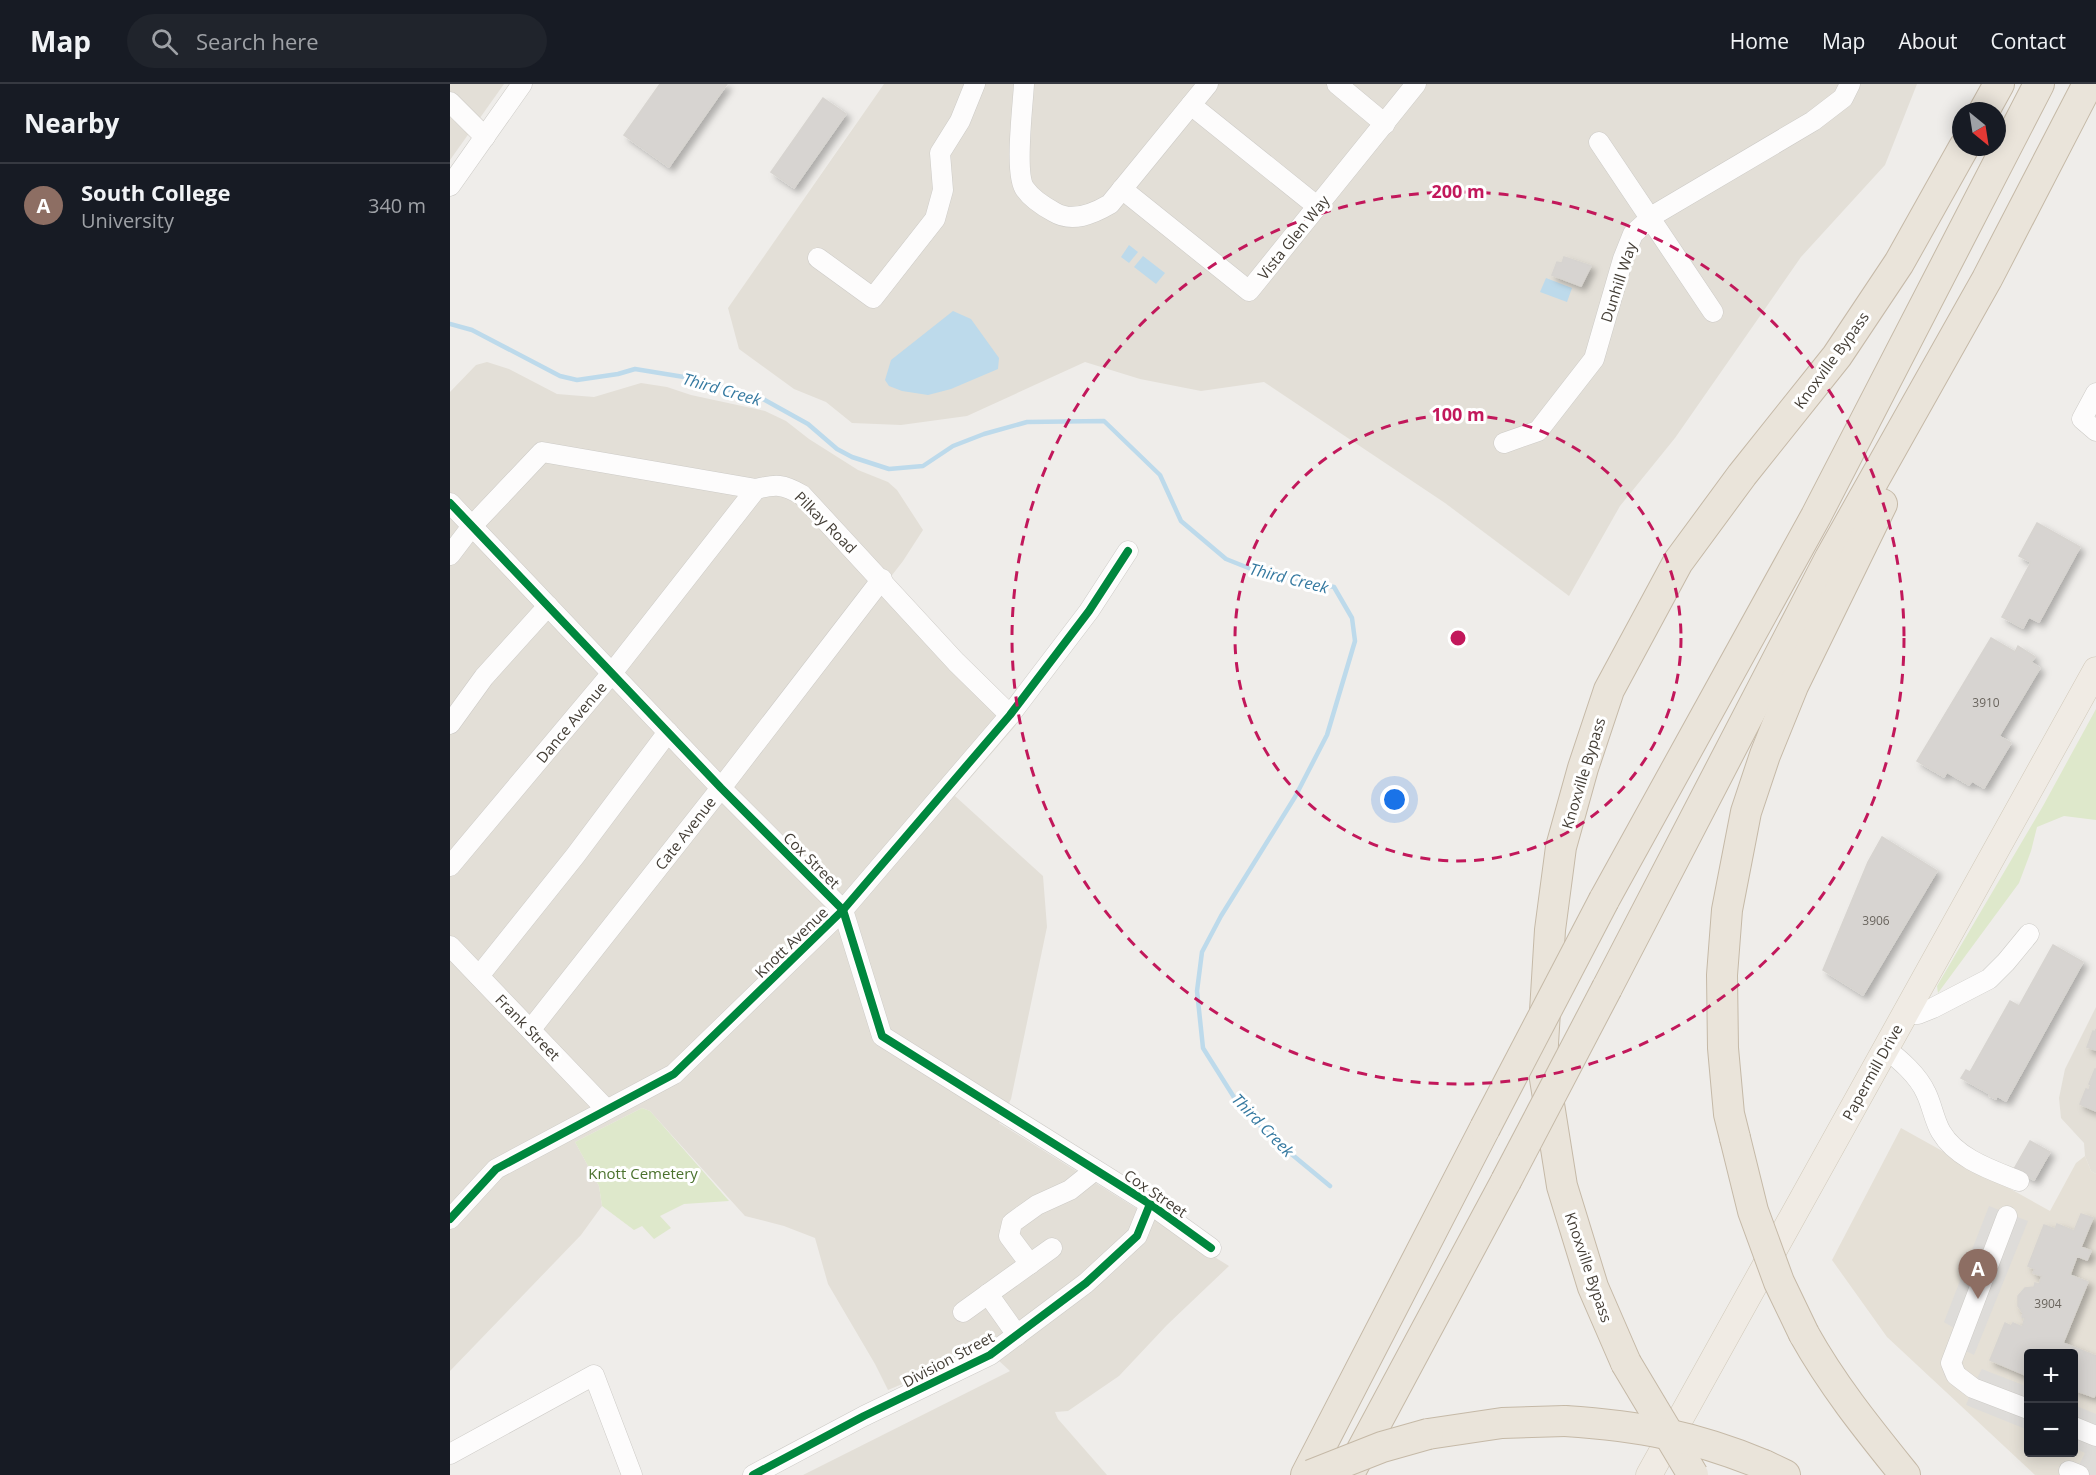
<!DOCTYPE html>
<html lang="en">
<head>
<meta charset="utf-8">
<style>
  :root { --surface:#171b24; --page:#20242c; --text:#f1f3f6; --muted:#9ea1a6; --line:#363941; --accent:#807b75 }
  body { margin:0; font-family:"Open Sans",sans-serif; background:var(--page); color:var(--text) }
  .controls { position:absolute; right:18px; bottom:18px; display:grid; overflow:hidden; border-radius:6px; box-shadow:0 3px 15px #0003 }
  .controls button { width:54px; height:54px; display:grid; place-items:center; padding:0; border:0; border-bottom:2px solid var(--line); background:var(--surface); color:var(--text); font:30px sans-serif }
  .compass { position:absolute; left:1502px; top:18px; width:54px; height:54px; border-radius:50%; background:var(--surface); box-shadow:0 3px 15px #0003; rotate:150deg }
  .you { position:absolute; left:945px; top:716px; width:21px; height:21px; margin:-15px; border:4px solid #fff; border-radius:50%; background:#1a73e8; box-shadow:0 0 0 9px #1a73e833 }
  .badge { display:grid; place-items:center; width:39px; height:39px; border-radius:50%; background:var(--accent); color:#fff; font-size:20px; font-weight:700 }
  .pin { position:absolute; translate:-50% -50px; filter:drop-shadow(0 2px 3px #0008) }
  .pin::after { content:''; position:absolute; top:32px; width:21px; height:18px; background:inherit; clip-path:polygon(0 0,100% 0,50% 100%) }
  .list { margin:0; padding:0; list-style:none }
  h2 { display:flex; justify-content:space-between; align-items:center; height:78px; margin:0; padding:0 24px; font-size:26px }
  h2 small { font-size:20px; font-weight:400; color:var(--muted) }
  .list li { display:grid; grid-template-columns:39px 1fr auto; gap:18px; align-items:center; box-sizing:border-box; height:84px; padding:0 24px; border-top:2px solid var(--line) }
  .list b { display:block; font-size:22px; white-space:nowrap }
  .list p { margin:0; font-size:20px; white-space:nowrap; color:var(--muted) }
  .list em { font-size:20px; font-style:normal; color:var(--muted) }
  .icon { flex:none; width:33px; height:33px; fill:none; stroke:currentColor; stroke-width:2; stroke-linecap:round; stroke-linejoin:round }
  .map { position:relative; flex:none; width:1646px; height:1391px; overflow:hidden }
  header { display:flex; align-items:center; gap:36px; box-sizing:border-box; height:84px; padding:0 30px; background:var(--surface); border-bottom:2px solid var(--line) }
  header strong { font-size:28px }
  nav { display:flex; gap:33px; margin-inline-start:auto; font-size:21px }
  .search { width:420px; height:54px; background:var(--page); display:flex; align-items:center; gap:15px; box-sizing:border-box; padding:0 21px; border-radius:33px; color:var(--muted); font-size:22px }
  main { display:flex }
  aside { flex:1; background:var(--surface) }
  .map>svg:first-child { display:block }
  .residential { fill:#e3dfd7 }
  .education { fill:#e5e0d6; fill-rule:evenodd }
  .green { fill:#dee8cb }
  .parking { fill:#dedcd9 }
  .water { fill:#bddaeb }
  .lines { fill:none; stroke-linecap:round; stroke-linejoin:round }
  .stream { stroke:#bddaeb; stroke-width:4.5 }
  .building { fill:#d7d4d1; stroke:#d7d4d0; stroke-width:1.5; filter:url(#shadow) }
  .minor-casing { stroke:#cdcbc7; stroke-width:21 }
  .major-casing { stroke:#d0c8b8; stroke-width:27 }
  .highway-casing { stroke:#c5b9a7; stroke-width:32 }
  .minor { stroke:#fdfcfc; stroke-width:20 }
  .major { stroke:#f0ebe4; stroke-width:26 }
  .highway { stroke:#eae4da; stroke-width:30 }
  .highway-bridge-casing { stroke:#c5b9a7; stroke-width:32; stroke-linecap:butt }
  .highway-bridge { stroke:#eae4da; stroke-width:30 }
  .cycleway-casing { stroke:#fff; stroke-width:11 }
  .cycleway { stroke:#00873e; stroke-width:8 }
  .ring { fill:none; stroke:#c2185b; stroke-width:3; stroke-dasharray:10 8 }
  .labels { text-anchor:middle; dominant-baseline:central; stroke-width:6; stroke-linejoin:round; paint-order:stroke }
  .number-label { font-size:12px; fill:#6a655e }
  .street-label { font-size:15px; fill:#443e36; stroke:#fff }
  .park-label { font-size:15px; fill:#4b722e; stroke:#fff }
  .water-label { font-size:16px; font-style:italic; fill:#3579a0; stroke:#fff }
  .centre { fill:#c2185b; stroke:#fff; stroke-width:3 }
  .ring-label { font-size:18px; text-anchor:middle; font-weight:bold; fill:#c2185b; stroke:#fff; stroke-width:6; stroke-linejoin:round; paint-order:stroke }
</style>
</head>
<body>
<header>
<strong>Map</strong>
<div class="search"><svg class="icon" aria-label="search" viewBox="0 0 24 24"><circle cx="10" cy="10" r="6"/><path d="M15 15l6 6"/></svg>Search here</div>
<nav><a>Home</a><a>Map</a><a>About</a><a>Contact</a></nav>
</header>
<main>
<aside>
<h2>Nearby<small></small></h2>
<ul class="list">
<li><span class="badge" style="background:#8d6e63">A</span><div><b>South College</b><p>University</p></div><em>340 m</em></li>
</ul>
</aside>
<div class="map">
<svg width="1646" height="1391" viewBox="0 0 1646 1391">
  <defs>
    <filter id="shadow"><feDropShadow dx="4.5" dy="4.5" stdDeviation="3" flood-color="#0004"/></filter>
  </defs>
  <rect width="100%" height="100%" fill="#efedea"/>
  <g class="residential">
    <polygon points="0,0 54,0 0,76"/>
    <polygon points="434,0 1467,0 1435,81 1351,173 1225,354 1170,422 1119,512 995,419 814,298 751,307 690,295 635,278 517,332 451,341 402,339 376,318 344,305 289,265 278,224"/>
    <polygon points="37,278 59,285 107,310 144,313 191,299 217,303 241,311 315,327 336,337 359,355 408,386 438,398 447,406 473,446 453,477 432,504 515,593 566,641 505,712 593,792 597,843 561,1015 549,1039 779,1182 717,1241 669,1292 618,1327 605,1328 608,1335 657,1391 353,1391 560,1287 536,1265 438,1306 425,1280 378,1200 365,1154 334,1142 295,1132 200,1027 192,1024 125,1058 149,1102 152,1122 131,1151 0,1287 0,308 26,281"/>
    <polygon points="1646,923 1646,1090 1641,1087 1635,1072 1634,1059 1611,1034 1609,1014 1615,985"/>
  </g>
  <path class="education" d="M1451,1044L1600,1127L1626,1079L1635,1072L1641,1087L1646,1090V1391H1585L1437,1253L1382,1176ZM1578,1270H1624V1368H1578Z"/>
  <g class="green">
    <polygon points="1646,625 1646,736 1614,732 1587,743 1581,767 1569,799 1488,909 1487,902 1593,722"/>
    <polygon points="192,1024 200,1027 279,1117 234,1120 210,1132 221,1144 204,1155 192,1142 184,1146 152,1122 149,1102 125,1058"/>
  </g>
  <g class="parking">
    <polygon points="1539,1122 1578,1137 1524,1271 1514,1266 1508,1281 1512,1287 1527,1294 1532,1285 1578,1303 1578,1346 1516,1321 1520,1311 1504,1303 1494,1291 1492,1276 1504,1244 1494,1238"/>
    <polygon points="1624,1321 1646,1330 1646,1391 1618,1391 1629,1381 1635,1369 1624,1364"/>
  </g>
  <g class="water">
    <polygon points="679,161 688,168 679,179 671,173"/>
    <polygon points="693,172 715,189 706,200 684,183"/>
    <polygon points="1096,194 1122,204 1117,218 1090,208"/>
    <polygon points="503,227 521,235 549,274 548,285 501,305 478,311 452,307 439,302 435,296 441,276"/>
  </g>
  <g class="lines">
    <polyline class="stream" points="0,240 22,246 110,292 127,296 168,290 185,285 234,293 313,315 358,340 387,365 402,373 439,385 473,382 503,362 534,350 577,338 654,337 710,391 731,437 776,475 806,487 884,503 902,534 905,557 877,651 845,713 771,832 752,868 747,907 753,964 787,1018 822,1054 880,1102"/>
  </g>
  <g class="building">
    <polygon points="210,0 277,0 219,83 174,51"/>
    <polygon points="373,14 396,30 344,104 321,88"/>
    <polygon points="1114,173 1141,182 1131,202 1102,191 1107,178 1112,179"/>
    <polygon points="1587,439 1630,463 1589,538 1579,533 1573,544 1552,533 1581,478 1569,472"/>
    <polygon points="1541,554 1565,568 1568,562 1585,573 1581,578 1590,584 1549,652 1561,659 1534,704 1522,697 1519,701 1497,688 1494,693 1467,677"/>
    <polygon points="1432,753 1487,787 1413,911 1373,886 1418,778"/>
    <polygon points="1603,861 1633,878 1556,1017 1547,1012 1546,1015 1539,1012 1540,1010 1511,994 1516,986 1520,988 1560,917 1569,922"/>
    <polygon points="1646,945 1646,966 1637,963 1643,947 1645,948"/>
    <polygon points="1645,985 1646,985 1646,1006 1640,1003 1641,1001 1639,1000"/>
    <polygon points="1640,1003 1646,1006 1646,1027 1630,1020 1636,1005 1639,1006"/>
    <polygon points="1580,1057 1600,1068 1584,1096 1564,1085"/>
    <polygon points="1631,1130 1643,1134 1631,1163 1641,1167 1637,1176 1627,1172 1620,1191 1638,1198 1613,1259 1646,1272 1646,1309 1644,1313 1624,1306 1624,1270 1578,1270 1578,1292 1540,1276 1555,1239 1561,1242 1563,1239 1572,1243 1575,1234 1572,1233 1573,1229 1568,1222 1568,1212 1575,1204 1584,1203 1585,1199 1589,1200 1592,1192 1583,1189 1585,1185 1578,1182 1594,1141 1605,1145 1607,1140 1624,1147"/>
  </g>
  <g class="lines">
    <defs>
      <g id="minor">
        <path d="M574,0C573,21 564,90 575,105C582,115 593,122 604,128C622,139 643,130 660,120L758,0"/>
        <polyline points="887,0 935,40"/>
        <polyline points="0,18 35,53"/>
        <polyline points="741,21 868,123"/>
        <polyline points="1149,58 1263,228"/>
        <polyline points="0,102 72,0"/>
        <polyline points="672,105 799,207 966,0"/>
        <polyline points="368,174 423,214 485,135 493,106 490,69 510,37 525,0"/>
        <polyline points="1646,309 1632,335 1646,347"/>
        <polyline points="1054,359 1088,347 1144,275 1173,175 1183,150 1204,131 1363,37 1393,14 1400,0"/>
        <polyline points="0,419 271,704 393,826 432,952 700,1120 761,1164"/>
        <path d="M0,471L22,442L92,368L306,405C326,400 333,400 352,411L506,578L560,631"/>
        <polyline points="0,640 34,593 98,522"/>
        <polyline points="0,782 162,589 306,405"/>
        <polyline points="0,862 156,1025"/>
        <polyline points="29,892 125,772 218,648"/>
        <polyline points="1455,930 1468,930 1483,924 1539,895 1556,878 1579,850"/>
        <polyline points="81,945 271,704 432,495"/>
        <path d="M1435,964C1450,976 1468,991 1476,1009C1482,1021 1484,1036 1491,1048C1507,1075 1542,1086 1569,1097"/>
        <polyline points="1557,1132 1501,1279 1506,1291 1523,1304 1578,1325"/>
        <polyline points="0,1135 46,1085 224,990 393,826 560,631 639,527 678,467"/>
        <polyline points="580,1180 559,1152 562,1139 587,1121 620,1106 645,1086"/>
        <polyline points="538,1210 567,1251"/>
        <polyline points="513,1228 602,1164"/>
        <polyline points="1624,1343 1646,1352"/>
        <polyline points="0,1370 144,1291 182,1391"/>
        <polyline points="1619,1387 1629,1391"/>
        <polyline points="303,1391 414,1332 540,1271 636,1199 687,1152 700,1120"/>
      </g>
      <polyline id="major" points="1199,1391 1646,586"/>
      <g id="highway">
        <polyline points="1534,27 1549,0"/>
        <polyline points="1154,816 1366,432 1589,0"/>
        <polyline points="1157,904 1380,474 1537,195 1638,0"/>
        <polyline points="1285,1054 1279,1030 1273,964 1272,891 1277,826 1296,728 1315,671 1343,602 1432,420"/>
        <path d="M1354,1250C1383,1302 1418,1345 1455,1391"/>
        <polyline points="1176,1279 1143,1203 1112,1102 1092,976 1100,846 1111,763 1133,684 1159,606 1228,478 1292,391 1387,272 1449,179 1514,63"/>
        <polyline points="978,1350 1052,1339 1115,1337"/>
        <polyline points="1314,1381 1335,1391"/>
        <polyline points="900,1388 1056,1097"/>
        <polyline points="856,1391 1035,1044"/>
      </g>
    </defs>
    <use href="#minor" class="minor-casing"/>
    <use href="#major" class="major-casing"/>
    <use href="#highway" class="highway-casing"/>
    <use href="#minor" class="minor"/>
    <use href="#major" class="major"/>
    <use href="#highway" class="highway"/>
    <defs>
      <g id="highway-bridge">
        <polyline points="1035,1044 1154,816"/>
        <polyline points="1285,1054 1303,1127 1329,1198 1354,1250"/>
        <polyline points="1056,1097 1157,904"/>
        <polyline points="1176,1279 1243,1391"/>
        <path d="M1115,1337C1190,1342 1244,1352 1314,1381"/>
        <polyline points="861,1391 932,1363 978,1350"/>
      </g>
    </defs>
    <use href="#highway-bridge" class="highway-bridge-casing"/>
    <use href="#highway-bridge" class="highway-bridge"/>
    <defs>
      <g id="cycleway">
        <polyline points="0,419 271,704 393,826 432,952 700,1120 761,1164"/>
        <polyline points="0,1135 46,1085 224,990 393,826 560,631 639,527 678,467"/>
        <polyline points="303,1391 414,1332 540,1271 636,1199 687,1152 700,1120"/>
      </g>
    </defs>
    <use href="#cycleway" class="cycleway-casing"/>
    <use href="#cycleway" class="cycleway"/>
  </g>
  <g class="ring">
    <circle cx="1008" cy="554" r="223"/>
    <circle cx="1008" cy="554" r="446"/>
  </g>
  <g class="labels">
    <g class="number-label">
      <text x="1536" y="618">3910</text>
      <text x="1426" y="836">3906</text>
      <text x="1598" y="1219">3904</text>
    </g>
    <g class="street-label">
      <text transform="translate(843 153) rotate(-51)">Vista Glen Way</text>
      <text transform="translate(1168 198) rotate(-72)">Dunhill Way</text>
      <text transform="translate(1381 276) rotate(-54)">Knoxville Bypass</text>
      <text transform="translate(376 438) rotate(45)">Pilkay Road</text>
      <text transform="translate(121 638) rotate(-50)">Dance Avenue</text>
      <text transform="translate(1133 689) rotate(-73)">Knoxville Bypass</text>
      <text transform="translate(235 749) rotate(-52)">Cate Avenue</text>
      <text transform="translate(362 776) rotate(45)">Cox Street</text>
      <text transform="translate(341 858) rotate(-44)">Knott Avenue</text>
      <text transform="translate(78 943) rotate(46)">Frank Street</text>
      <text transform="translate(1422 988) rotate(-61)">Papermill Drive</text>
      <text transform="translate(706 1109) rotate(34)">Cox Street</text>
      <text transform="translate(1139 1183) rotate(71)">Knoxville Bypass</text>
      <text transform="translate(498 1275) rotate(-28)">Division Street</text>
    </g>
    <g class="park-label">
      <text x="193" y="1089">Knott Cemetery</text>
    </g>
    <g class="water-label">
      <text transform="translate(272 305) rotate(16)">Third Creek</text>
      <text transform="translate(839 494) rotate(14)">Third Creek</text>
      <text transform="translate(813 1041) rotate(46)">Third Creek</text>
    </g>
  </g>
  <circle cx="1008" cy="554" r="9" class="centre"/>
  <g class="ring-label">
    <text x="1008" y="114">200 m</text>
    <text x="1008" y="337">100 m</text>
  </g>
</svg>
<div class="controls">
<button>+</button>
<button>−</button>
</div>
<svg class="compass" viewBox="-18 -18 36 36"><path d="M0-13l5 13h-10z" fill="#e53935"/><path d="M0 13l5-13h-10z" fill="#9ea1a6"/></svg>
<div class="you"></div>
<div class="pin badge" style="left:1528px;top:1215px;background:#8d6e63">A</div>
</div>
</main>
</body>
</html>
